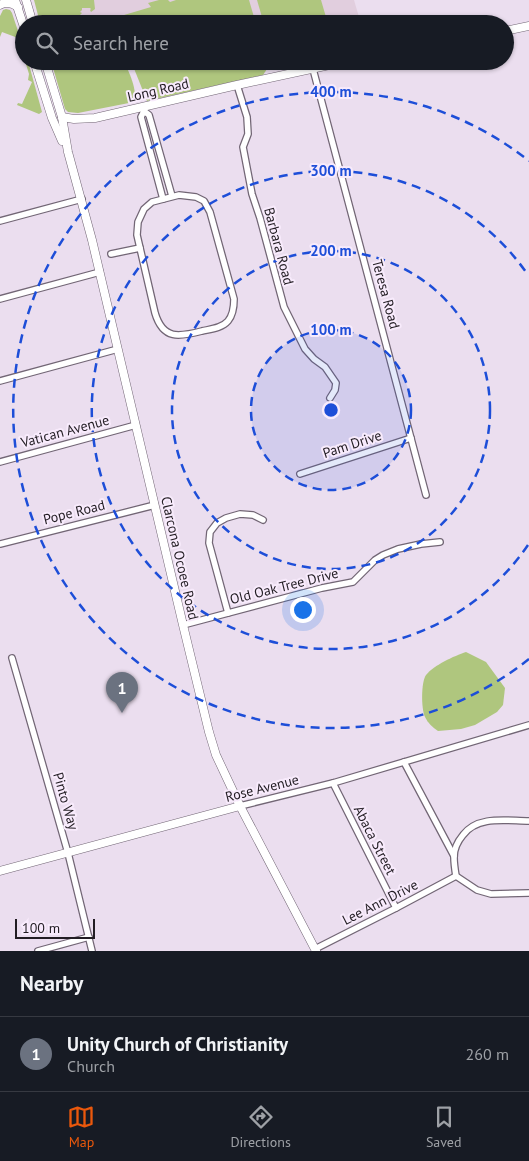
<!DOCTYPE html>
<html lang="en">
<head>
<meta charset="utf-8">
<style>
  :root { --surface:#171b24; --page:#20242c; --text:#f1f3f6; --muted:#9ea1a6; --line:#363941; --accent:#ea580c }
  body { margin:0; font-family:"PT Sans",sans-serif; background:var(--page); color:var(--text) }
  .scale { position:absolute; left:15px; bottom:12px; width:80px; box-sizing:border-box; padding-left:5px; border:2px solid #221d23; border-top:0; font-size:14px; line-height:18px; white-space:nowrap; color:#221d23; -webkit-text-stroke:4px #f8ebfc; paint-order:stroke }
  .you { position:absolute; left:302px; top:609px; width:18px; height:18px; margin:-12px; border:4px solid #fff; border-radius:50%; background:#1a73e8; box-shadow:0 0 0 8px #1a73e833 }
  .badge { display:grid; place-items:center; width:32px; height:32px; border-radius:50%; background:var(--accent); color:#fff; font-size:16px; font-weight:700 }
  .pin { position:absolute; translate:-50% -41px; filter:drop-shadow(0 1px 2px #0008) }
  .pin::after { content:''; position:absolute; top:26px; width:18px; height:15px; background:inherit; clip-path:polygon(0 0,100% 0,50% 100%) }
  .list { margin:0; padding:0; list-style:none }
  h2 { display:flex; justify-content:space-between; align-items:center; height:65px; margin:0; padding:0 20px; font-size:21px }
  h2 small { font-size:16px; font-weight:400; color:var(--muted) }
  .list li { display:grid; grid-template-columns:32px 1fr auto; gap:15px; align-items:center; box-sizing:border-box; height:75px; padding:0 20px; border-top:1px solid var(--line) }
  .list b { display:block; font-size:19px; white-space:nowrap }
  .list p { margin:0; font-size:16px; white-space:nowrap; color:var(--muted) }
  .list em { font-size:16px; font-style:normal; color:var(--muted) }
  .icon { flex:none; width:28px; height:28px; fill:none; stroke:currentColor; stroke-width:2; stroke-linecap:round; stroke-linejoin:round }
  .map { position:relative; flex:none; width:529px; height:951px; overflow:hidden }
  .search { position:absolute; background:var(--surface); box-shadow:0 1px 4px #0004; left:15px; right:15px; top:15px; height:55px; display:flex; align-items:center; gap:12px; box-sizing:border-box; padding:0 18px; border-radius:28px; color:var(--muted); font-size:19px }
  .sheet { height:140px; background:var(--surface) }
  nav { display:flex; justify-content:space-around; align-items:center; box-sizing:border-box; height:70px; border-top:1px solid var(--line); background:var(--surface); font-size:14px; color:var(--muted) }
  nav a { display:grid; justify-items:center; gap:2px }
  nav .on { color:var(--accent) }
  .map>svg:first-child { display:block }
  .commercial { fill:#e1cede }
  .green { fill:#afc67e }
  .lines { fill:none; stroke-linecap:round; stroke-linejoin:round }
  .street-casing { stroke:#726675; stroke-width:8 }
  .secondary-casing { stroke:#726675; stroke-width:9 }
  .street { stroke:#fff; stroke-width:5.5 }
  .secondary { stroke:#fff; stroke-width:8 }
  .ring { fill:none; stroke:#1d4ed8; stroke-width:2.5; stroke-dasharray:9 6 }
  .labels { text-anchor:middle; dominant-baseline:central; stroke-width:4; stroke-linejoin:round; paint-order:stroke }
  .street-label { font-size:14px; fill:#221d23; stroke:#f8ebfc }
  .centre { fill:#1d4ed8; stroke:#f8ebfc; stroke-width:2.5 }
  .ring-label { font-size:15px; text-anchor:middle; font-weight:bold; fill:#1d4ed8; stroke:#f8ebfc; stroke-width:4; stroke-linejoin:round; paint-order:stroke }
</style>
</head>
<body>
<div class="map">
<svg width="529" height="951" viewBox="0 0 529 951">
  <rect width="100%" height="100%" fill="#ebdeef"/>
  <polygon class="commercial" points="36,0 354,0 361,24 43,24"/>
  <g class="green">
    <polygon points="34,0 94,0 95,9 91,12 90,10 91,9 90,8 82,8 82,10 80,12 82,13 80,15 67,19 66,18 48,23 39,19"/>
    <polygon points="159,0 168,0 170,2 176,0 249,0 256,24 108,24 107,19 109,15 114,18 151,7 148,3"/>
    <polygon points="257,0 321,0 328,24 264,24"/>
    <polygon points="6,9 10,10 12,13 24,49 24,56 21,47 19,43 17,43 18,38 2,32 0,37 0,16 3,10"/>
    <polygon points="25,61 28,61 42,112 39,114 17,105 18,103 22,104 32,82 28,80 29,74"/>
    <path d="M51,61H123C129,70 138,92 134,102L78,113L68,112L65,109Z"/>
    <polygon points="131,61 266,61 267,69 263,75 147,101"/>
    <path d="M466,652L486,662L505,688L503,705L497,712L475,725L461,729L438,731C432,727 428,723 425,717C421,709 421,682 426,675C434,665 454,656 466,652Z"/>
  </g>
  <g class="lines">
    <defs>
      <g id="street">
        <polyline points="313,69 426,495"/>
        <polyline points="237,85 247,117 248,134 243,147 252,194 260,218 284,307 305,349 314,359 325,367 336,383 335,390 330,398"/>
        <polyline points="143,107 144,111 141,117 163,199"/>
        <polyline points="144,111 149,115 172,196"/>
        <path d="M179,195L196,197L204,201L210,212L234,299C234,306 233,315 228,321C222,328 211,329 202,331C179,337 163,340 155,313L137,235L138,222L144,209L152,202Z"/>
        <polyline points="0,221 82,199"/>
        <polyline points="111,254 140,248"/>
        <polyline points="0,299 100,272"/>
        <polyline points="0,381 118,349"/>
        <polyline points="0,462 136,425"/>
        <polyline points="300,474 411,438"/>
        <polyline points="0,544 155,505"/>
        <polyline points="228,613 209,543 210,532 217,523 226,518 240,514 253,515 263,520"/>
        <polyline points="183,625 322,588 353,582 375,560 383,555 398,549 421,544 440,542"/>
        <polyline points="12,658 68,853 92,951"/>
        <polyline points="404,762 454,856"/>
        <polyline points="333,783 396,908"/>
        <polyline points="240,806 333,783 529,725"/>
        <path d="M529,821C507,821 478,815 463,835C458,841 454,849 454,857C454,863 455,870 456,876L477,890L491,894L529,893"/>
        <polyline points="315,949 396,908 456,876"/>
        <polyline points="38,951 89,937"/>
      </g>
      <g id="secondary">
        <polyline points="15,0 24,27"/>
        <polyline points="26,0 33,24"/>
        <path d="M0,5C6,1 12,3 18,7"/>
        <polyline points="505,31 529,26"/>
        <polyline points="34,61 52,118 62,141"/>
        <polyline points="45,61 62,117 68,152 92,240 183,625 209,732 216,755 240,806 316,951"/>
        <polyline points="62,117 74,119 95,118 237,85 348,61"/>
        <polyline points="0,871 240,806"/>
      </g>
    </defs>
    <use href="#street" class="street-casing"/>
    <use href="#secondary" class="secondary-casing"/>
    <use href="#street" class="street"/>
    <use href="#secondary" class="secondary"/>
  </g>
  <circle cx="331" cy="410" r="80" fill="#1d4ed8" fill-opacity=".12"/>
  <g class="ring">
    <circle cx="331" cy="410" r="80"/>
    <circle cx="331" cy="410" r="159"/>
    <path d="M528 545A239 239 0 1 1 528 275"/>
    <path d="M529 659A318 318 0 1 1 529 161"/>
  </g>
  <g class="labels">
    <g class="street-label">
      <text transform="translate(158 90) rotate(-13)">Long Road</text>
      <text transform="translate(279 246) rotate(75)">Barbara Road</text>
      <text transform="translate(386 294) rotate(75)">Teresa Road</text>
      <text transform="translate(65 431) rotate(-15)">Vatican Avenue</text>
      <text transform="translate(352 444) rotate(-18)">Pam Drive</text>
      <text transform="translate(74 512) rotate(-14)">Pope Road</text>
      <text transform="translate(180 558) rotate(77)">Clarcona Ocoee Road</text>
      <text transform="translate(284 586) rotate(-14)">Old Oak Tree Drive</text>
      <text transform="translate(262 788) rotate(-14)">Rose Avenue</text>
      <text transform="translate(66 801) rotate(74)">Pinto Way</text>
      <text transform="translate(375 840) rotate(63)">Abaca Street</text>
      <text transform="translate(380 902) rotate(-27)">Lee Ann Drive</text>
    </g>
  </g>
  <circle cx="331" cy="410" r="8" class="centre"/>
  <g class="ring-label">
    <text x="331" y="97">400 m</text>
    <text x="331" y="176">300 m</text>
    <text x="331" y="256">200 m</text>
    <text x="331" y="335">100 m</text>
  </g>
</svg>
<div class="scale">100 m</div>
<div class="you"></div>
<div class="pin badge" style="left:122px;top:713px;background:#6b7280">1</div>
<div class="search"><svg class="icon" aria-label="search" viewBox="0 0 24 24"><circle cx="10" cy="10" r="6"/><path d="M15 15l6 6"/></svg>Search here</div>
</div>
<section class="sheet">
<h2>Nearby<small></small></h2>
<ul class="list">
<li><span class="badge" style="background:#6b7280">1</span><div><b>Unity Church of Christianity</b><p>Church</p></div><em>260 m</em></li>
</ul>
</section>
<nav>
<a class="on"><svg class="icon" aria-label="map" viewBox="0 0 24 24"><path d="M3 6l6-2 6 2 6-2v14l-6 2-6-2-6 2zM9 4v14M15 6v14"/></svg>Map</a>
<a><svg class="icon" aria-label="directions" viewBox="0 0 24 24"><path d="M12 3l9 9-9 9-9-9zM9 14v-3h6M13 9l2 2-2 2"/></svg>Directions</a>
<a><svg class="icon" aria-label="saved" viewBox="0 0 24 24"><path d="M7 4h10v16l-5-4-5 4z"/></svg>Saved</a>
</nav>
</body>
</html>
